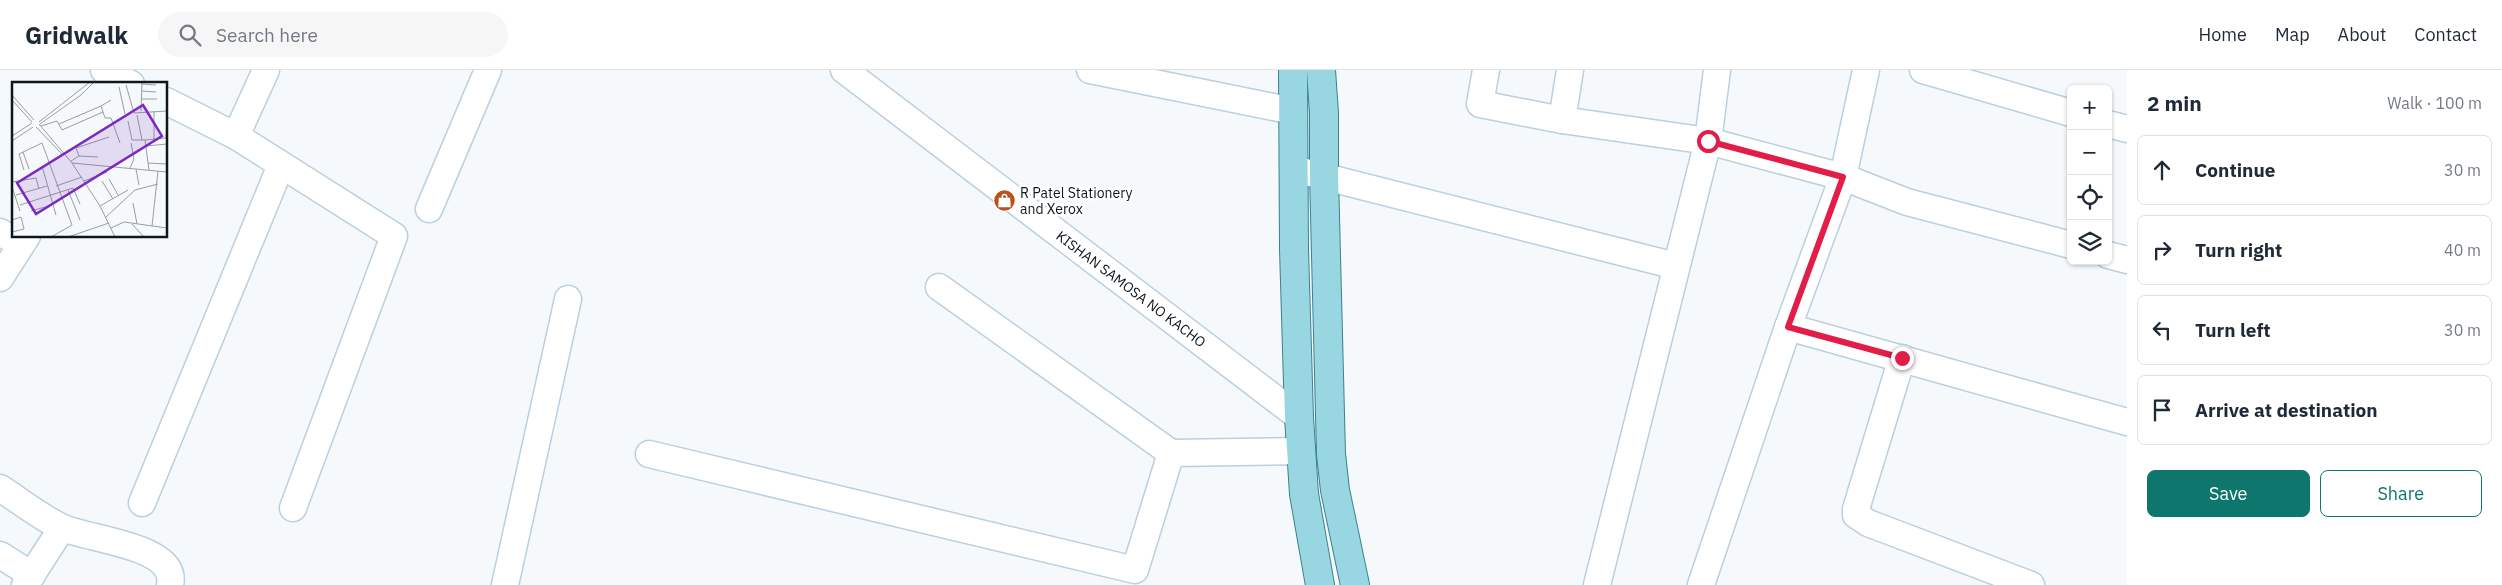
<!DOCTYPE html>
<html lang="en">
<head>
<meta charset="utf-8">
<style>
  :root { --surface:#fff; --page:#f6f6f7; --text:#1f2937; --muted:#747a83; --line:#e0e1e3; --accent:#0f766e }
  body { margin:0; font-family:"IBM Plex Sans",sans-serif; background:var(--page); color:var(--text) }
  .controls { position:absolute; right:15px; top:15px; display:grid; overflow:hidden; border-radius:8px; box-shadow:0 1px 4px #0004 }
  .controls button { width:45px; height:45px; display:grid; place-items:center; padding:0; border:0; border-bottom:1px solid var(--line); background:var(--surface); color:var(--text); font:25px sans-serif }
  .stop { position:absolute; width:15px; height:15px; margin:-11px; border:4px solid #e11d48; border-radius:50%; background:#fff }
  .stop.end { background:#e11d48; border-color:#fff; box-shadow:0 1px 5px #0008 }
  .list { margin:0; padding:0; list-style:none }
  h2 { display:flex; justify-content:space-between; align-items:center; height:65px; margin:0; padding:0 20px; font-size:21px }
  h2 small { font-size:16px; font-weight:400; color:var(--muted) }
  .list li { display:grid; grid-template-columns:32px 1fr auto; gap:15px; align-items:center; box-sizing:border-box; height:70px; margin:0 10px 10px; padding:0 10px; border:1px solid var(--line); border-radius:8px }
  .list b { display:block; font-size:19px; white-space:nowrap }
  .list em { font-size:16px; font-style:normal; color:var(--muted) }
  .actions { display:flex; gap:10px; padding:15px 20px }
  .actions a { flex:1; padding:11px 0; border:1px solid var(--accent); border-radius:8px; text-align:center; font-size:18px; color:var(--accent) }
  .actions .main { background:var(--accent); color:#fff }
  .icon { flex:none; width:28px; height:28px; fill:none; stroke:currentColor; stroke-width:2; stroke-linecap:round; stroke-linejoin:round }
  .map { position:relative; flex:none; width:2127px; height:515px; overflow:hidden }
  header { display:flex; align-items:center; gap:30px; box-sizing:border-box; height:70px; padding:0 25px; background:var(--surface); border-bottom:1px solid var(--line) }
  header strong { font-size:24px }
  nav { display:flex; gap:28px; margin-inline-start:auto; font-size:18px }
  .search { width:350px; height:45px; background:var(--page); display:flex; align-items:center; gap:12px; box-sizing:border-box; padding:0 18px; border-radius:28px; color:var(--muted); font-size:19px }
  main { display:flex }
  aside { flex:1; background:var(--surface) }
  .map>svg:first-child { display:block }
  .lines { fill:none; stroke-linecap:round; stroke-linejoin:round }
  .street-casing { stroke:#bbcfe0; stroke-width:29 }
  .primary-casing { stroke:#3c8190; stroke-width:30 }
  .street { stroke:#fff; stroke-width:26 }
  .primary { stroke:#98d6e2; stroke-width:28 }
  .route { stroke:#e11d48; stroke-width:6 }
  .labels { text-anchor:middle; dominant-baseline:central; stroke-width:5; stroke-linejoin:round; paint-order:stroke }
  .poi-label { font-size:14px; fill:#0f161c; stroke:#fff; text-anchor:start }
  .street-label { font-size:14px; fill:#0f161c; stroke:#fff }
  .inset-road { fill:none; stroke:#999ea2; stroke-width:1 }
  .view { fill:#7b2cbf; fill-opacity:0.15; stroke:#7b2cbf; stroke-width:2.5 }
  .inset-edge { fill:none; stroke:#0f161c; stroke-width:2.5 }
</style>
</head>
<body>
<header>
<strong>Gridwalk</strong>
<div class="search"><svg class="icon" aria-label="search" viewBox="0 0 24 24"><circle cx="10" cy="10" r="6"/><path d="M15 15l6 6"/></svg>Search here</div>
<nav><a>Home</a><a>Map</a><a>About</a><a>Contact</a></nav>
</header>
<main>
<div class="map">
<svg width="2127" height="515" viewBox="0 0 2127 515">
  <rect width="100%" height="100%" fill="#f5f9fc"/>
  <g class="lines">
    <defs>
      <g id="street">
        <polyline points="104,0 131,14"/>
        <polyline points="266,0 236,66 394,166 293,438"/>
        <polyline points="844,0 1299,347"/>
        <polyline points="1090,0 1293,41"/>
        <polyline points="1486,0 1480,34 1562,50 1708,71 1843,107 1907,132 2071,175"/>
        <polyline points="1923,0 2071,43"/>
        <polyline points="166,31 236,66"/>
        <polyline points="1562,50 1570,0"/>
        <polyline points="2108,54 2127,59"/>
        <polyline points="1294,99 1676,196"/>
        <polyline points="429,139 488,0"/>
        <polyline points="0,162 21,175"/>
        <polyline points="2108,185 2127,190"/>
        <polyline points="0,208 27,166"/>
        <polyline points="939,217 1171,383"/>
        <polyline points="1788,257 2127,352"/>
        <polyline points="1902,288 1856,439 1856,445 1868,453 2031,515"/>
        <polyline points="649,384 1135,500 1171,383 1302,381"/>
        <path d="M0,418C20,431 40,447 61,457C87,470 179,475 170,515"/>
        <polyline points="142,433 281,95"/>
        <polyline points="0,485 32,505"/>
        <polyline points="25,515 62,458"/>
        <polyline points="505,515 568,229"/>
        <polyline points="1597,515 1708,71 1717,0"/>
        <polyline points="1701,515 1788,257 1843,107 1866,0"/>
      </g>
      <g id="primary">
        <polyline points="1293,0 1294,179 1299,347 1304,424 1320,515"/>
        <polyline points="1321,0 1324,43 1324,106 1331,384 1335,420 1355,515"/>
      </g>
    </defs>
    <use href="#street" class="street-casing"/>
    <use href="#primary" class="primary-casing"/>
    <use href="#street" class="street"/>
    <use href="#primary" class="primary"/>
  </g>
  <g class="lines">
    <polyline class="route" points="1708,71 1843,107 1788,257 1902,288"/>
  </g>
  <defs>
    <symbol id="shop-disc" viewBox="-11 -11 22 22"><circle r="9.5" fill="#b7531f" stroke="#fff"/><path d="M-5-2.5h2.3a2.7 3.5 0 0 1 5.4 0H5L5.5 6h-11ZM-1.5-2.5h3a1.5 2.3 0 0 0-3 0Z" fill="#fff"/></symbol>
  </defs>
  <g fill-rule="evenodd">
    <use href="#shop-disc" x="992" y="118" width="25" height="25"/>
  </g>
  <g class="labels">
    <g class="poi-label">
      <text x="1020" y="123">R Patel Stationery<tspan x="1020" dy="16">and Xerox</tspan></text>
    </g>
    <g class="street-label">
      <text transform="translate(1131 219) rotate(37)">KISHAN SAMOSA NO KACHO</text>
    </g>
  </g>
  <g transform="translate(12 12)">
    <rect width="155" height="155" fill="#f5f9fc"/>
    <path class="inset-road" d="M129,2L144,3M114,3L122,31L155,29M107,5L113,32M129,9L144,10M0,13L22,38M129,17H145M0,18L20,40M99,18L89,24L93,36H99L108,61M129,29L130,0M125,33L130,58M116,39L120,58H133L137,88M27,40L78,0M27,42L60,81L88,124L103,155M28,42L69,13L82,0M47,42L89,24M29,44L45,39L50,48L91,30M24,45L50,72M0,54L20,41M154,56L155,31M133,58L154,56M142,58V29M0,59L21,45M134,64L155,62M11,70L17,87M67,74L86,75M59,79L67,74L64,66L97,55M60,81L155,90M136,81L155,82M30,84L44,133M118,86L122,77L119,61M124,87L127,103M12,88L7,72L30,61L60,143L39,155M97,97L106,113M72,99L95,90M90,99L101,117M0,100L24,96L27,107M44,104L70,95M0,105L8,129M56,108L68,138M4,113L35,104M121,121L125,142M8,123L61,106L68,122M88,124L116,108M19,129L40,123M94,135L123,108L146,102M0,138L9,135L12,147L0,150M120,142L132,155M140,144L146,89M99,146L112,140L155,146M56,155L97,141"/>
    <path class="view" d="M131,23L150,54L24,132L5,101Z"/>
    <rect width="155" height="155" class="inset-edge"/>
  </g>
</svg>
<div class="controls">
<button>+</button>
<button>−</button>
<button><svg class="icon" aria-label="locate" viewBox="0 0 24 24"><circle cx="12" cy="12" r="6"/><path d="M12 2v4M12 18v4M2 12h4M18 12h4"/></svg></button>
<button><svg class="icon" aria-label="layers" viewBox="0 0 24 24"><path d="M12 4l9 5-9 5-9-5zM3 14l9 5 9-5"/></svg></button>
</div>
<div class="stop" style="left:1708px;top:71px"></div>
<div class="stop end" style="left:1902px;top:288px"></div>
</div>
<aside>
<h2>2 min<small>Walk · 100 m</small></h2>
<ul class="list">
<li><svg class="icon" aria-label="ahead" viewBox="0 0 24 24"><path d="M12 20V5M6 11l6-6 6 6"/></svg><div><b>Continue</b></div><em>30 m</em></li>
<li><svg class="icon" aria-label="right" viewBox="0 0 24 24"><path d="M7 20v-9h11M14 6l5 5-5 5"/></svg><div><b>Turn right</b></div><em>40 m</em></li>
<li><svg class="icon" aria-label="left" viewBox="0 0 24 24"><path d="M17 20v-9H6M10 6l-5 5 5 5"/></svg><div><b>Turn left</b></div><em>30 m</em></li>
<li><svg class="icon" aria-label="arrive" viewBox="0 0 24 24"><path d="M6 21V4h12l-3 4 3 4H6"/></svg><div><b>Arrive at destination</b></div></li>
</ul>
<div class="actions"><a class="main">Save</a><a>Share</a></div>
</aside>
</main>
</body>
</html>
